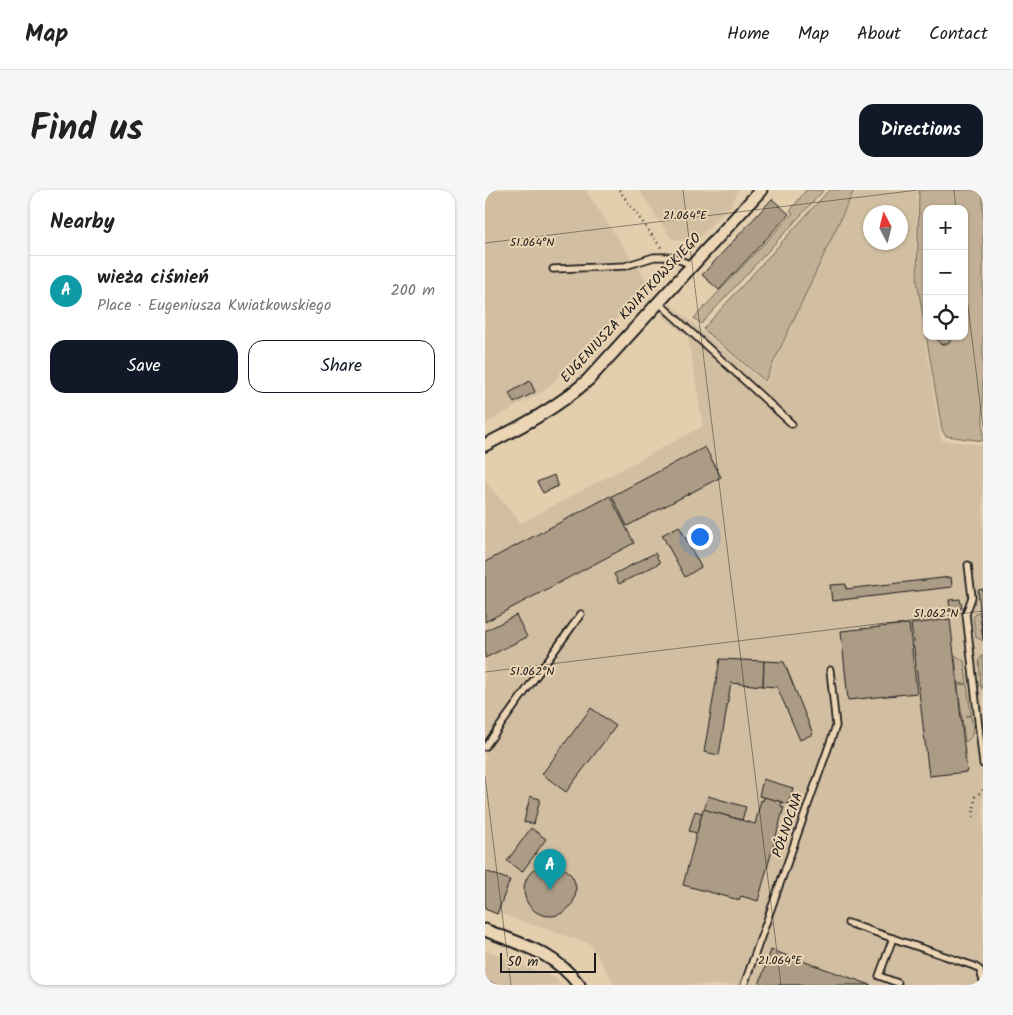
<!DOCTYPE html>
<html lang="en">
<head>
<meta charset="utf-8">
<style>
  :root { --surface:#fff; --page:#f6f6f6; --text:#222; --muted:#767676; --line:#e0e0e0; --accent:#111827 }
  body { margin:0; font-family:Kalam,sans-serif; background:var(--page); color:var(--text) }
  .controls { position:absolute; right:15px; top:15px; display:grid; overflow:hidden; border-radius:10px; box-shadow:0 1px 4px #0004 }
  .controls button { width:45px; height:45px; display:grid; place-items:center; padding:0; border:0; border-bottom:1px solid var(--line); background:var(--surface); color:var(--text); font:25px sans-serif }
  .compass { position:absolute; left:378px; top:15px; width:45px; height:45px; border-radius:50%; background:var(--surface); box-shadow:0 1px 4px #0004; rotate:353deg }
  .scale { position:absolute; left:15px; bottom:12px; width:96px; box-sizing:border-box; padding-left:5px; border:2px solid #1c1c1c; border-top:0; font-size:14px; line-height:18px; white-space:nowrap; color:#1c1c1c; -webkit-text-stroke:4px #ebd5b4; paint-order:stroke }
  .you { position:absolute; left:214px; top:346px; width:18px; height:18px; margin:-12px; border:4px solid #fff; border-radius:50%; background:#1a73e8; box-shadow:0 0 0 8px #1a73e833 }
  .badge { display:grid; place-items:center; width:32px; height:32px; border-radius:50%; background:var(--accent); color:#fff; font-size:16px; font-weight:700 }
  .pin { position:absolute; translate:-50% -41px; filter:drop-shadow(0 1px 2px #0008) }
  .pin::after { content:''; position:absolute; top:26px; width:18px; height:15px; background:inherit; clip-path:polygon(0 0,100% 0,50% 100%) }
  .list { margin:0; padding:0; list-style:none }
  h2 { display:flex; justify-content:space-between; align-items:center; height:65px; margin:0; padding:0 20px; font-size:21px }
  h2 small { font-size:16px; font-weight:400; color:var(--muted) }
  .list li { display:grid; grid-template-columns:32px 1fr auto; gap:15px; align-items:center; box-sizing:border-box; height:70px; padding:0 20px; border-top:1px solid var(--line) }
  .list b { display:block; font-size:19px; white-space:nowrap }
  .list p { margin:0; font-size:16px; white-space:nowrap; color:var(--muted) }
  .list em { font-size:16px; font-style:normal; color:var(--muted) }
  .actions { display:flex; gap:10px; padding:15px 20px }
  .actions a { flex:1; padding:11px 0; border:1px solid var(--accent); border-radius:15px; text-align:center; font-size:18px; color:var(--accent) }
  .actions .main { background:var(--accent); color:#fff }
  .icon { flex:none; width:28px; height:28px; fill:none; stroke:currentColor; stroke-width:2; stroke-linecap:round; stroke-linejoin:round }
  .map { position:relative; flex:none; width:498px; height:795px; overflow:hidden; border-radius:15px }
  header { display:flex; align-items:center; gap:30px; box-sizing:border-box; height:70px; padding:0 25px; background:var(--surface); border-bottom:1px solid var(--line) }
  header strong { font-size:24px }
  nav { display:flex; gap:28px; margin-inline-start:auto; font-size:18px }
  .intro { display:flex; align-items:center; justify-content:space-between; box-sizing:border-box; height:120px; padding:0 30px }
  h1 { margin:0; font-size:35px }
  .button { padding:12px 22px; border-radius:15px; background:var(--accent); color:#fff; font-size:18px; font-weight:700 }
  main { display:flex; gap:30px; padding:0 30px }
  aside { flex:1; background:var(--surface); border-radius:15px; box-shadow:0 1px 4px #0004 }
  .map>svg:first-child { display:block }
  .built { fill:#d2bfa2; fill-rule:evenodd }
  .green { fill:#c2b096; stroke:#6f6659; fill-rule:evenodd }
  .building { fill:#ac9c86; stroke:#1c1c1c }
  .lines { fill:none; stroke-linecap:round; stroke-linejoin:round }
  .service-casing { stroke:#1c1c1c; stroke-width:9 }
  .minor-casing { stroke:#1c1c1c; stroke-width:15 }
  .path { stroke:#1c1c1c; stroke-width:2.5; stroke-dasharray:1 4; stroke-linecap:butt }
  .service { stroke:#ebd5b4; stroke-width:5.5 }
  .minor { stroke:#ebd5b4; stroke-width:11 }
  .ticks { fill:none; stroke:#1c1c1c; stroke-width:1; stroke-opacity:0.45 }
  .labels { text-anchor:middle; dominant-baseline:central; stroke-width:4; stroke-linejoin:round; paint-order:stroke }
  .street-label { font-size:14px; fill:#1c1c1c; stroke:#ebd5b4 }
  .ticks-label { font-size:12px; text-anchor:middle; fill:#1c1c1c; stroke:#ebd5b4; stroke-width:4; stroke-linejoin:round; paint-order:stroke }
</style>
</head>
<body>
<header>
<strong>Map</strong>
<nav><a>Home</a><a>Map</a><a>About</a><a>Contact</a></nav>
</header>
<div class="intro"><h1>Find us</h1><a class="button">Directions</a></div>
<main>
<aside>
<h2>Nearby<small></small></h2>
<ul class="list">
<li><span class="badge" style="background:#0f9aa8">A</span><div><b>wieża ciśnień</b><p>Place · Eugeniusza Kwiatkowskiego</p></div><em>200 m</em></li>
</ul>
<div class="actions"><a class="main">Save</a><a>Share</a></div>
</aside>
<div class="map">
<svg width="498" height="795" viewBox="0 0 498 795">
  <rect width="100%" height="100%" fill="#e3ceae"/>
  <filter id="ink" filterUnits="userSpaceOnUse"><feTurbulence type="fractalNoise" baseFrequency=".02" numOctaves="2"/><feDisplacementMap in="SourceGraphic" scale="10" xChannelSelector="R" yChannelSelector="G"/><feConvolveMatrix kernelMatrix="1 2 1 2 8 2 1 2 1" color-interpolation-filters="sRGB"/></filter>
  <g filter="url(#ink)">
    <g class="built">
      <polygon points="0,0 100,0 165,95 60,200 0,234"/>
      <polygon points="154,0 253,0 248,13 208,54 186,48"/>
      <path d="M369,0H432L431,91L456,250L498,255V795H130L105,754L0,719V291L36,333L218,236L203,147L177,125L186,115L281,194L332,77ZM386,22H416V52H386Z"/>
      <polygon points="0,760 70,788 76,795 0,795"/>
    </g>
    <g class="green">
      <polygon points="321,0 339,0 216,134 209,128 308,23 305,21"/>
      <polygon points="344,0 369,0 280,191 218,139"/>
      <path d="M434,0H498V251L461,246L457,240L432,91ZM442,19H479V146H442Z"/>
      <polygon points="494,421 498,451 491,447 488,427"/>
      <polygon points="470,465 479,471 482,493 473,494"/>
      <polygon points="498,465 498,498 496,498 494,470"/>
      <path d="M482,494L486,525L481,526H486C487,537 491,546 480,552L473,495Z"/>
    </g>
    <g class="building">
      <polygon points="287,9 304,24 234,100 217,85"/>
      <polygon points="451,146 466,146 466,150 464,153 456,155"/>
      <polygon points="45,191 50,202 29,213 24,203"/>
      <polygon points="220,257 236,287 142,336 127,306"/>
      <polygon points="69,285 73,296 58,303 52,292"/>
      <polygon points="125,306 149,353 0,432 0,372"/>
      <polygon points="194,336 216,377 200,387 177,345"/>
      <polygon points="170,363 175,373 134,394 129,384"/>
      <polygon points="466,387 467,397 347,411 345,395 361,394 361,399"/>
      <polygon points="498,399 498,449 493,400"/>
      <polygon points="475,409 477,418 465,420 464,410"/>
      <polygon points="31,425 42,447 0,468 0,441"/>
      <polygon points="465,429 482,582 444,586 426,434"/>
      <polygon points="424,434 432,503 363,510 356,441"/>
      <polygon points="235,469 279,471 278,496 246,493 234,565 219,562"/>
      <polygon points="279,471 299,472 328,544 315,550 292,497 278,496"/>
      <polygon points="106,518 131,536 81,602 57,584"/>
      <polygon points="278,589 308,598 303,614 274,606"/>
      <polygon points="45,606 55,609 49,634 39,632"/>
      <polygon points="223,606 261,617 257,630 219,620"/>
      <polygon points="279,607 297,612 296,616 299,617 273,711 256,706 254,710 198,695 218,619 270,634 276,610 278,611"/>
      <polygon points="210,621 217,623 212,643 204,641"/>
      <polygon points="46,638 61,649 37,682 22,671"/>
      <circle cx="65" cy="700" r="26"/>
      <polygon points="0,681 25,690 12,724 0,719"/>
      <polygon points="286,760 386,795 274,795"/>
      <polygon points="0,791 11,795 0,795"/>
    </g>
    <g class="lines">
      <defs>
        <g id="service">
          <polyline points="68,79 140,76 169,67 187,67 207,75"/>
          <polyline points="173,112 307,234"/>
          <polyline points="483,375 487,407 481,424 498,574"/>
          <polyline points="0,557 96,424"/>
          <polyline points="363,733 489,776 495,780 498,791"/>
          <polyline points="408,748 394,786 413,793"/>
          <polyline points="259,795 351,536 345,480"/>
        </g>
        <g id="minor">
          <path d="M0,255C37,236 72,218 103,190L276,0"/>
          <path d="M0,740C37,755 69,762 94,795"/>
        </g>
      </defs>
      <use href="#service" class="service-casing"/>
      <use href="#minor" class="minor-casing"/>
      <g class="path">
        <polyline points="134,0 177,59"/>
        <polyline points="488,627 490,607 498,600"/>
      </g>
      <use href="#service" class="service"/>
      <use href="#minor" class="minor"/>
    </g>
  </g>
  <path class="ticks" d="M198,0L296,795M469,0L471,19M0,53L433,0M479,84L498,237M0,482L498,421M0,586L26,795"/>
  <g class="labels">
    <g class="street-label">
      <text transform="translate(146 118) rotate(-47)">EUGENIUSZA KWIATKOWSKIEGO</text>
      <text transform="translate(303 635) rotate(-71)">PÓŁNOCNA</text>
    </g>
  </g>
  <g class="ticks-label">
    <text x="200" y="29">21.064°E</text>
    <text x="47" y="56">51.064°N</text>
    <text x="451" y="427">51.062°N</text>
    <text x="47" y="485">51.062°N</text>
    <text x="295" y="774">21.064°E</text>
  </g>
</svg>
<div class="controls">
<button>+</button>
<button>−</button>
<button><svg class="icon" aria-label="locate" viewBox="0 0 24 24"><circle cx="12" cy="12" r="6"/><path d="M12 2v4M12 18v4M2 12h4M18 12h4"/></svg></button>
</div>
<svg class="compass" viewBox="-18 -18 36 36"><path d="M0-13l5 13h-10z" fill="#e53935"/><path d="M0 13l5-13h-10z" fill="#767676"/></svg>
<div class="scale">50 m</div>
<div class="you"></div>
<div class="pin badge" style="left:65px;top:700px;background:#0f9aa8">A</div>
</div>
</main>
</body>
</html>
